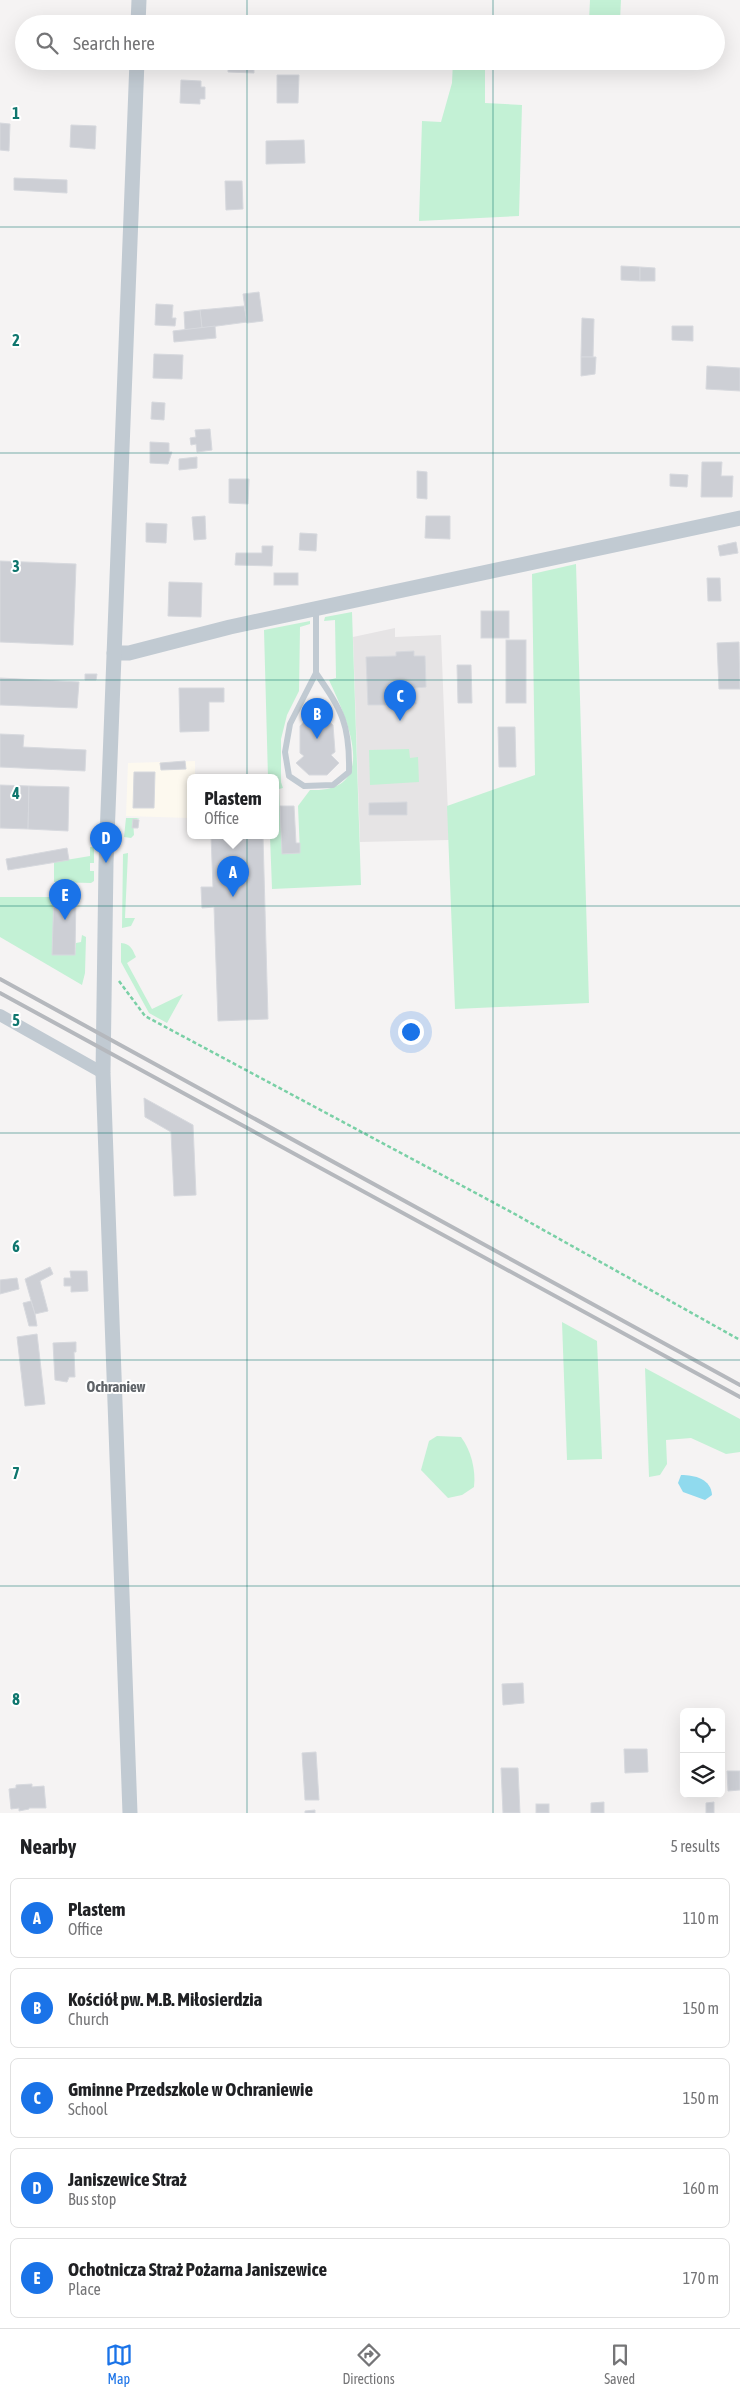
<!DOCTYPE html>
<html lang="en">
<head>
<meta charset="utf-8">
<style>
  :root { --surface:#fff; --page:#f6f6f6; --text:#202124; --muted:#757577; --line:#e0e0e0; --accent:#1a73e8 }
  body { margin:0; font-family:"Asap Condensed",sans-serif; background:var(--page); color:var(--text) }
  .controls { position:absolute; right:15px; bottom:15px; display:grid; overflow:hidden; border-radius:8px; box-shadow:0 5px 20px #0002 }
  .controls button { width:45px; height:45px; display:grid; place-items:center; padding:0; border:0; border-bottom:1px solid var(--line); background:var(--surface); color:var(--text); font:25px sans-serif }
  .you { position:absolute; left:410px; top:1031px; width:18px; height:18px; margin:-12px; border:4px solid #fff; border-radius:50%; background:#1a73e8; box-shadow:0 0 0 8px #1a73e833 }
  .badge { display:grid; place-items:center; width:32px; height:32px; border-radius:50%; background:var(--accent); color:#fff; font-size:16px; font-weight:700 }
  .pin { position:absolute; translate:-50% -41px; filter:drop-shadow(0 1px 2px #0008) }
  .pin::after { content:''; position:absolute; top:26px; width:18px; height:15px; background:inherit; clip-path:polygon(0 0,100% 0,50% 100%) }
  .popup { position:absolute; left:187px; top:774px; width:92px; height:65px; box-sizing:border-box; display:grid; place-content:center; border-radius:8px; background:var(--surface); filter:drop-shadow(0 1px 4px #0005); font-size:16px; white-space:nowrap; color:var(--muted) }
  .popup b { font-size:19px; color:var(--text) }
  .popup::after { content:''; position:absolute; left:50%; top:100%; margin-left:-10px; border:10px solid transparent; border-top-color:var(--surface) }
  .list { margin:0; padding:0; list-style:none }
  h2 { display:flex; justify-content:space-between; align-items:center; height:65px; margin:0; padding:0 20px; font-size:21px }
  h2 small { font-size:16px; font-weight:400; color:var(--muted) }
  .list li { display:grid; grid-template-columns:32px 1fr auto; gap:15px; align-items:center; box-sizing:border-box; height:80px; margin:0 10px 10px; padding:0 10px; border:1px solid var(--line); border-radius:8px }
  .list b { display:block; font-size:19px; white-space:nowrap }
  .list p { margin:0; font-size:16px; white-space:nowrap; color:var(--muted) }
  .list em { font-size:16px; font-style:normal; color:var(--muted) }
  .icon { flex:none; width:28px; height:28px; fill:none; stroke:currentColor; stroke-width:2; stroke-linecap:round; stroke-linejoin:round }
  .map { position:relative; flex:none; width:740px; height:1813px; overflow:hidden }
  .search { position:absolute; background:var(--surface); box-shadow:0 5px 20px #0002; left:15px; right:15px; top:15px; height:55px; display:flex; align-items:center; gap:12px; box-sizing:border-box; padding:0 18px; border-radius:28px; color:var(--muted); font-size:19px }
  .sheet { height:515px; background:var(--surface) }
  nav { display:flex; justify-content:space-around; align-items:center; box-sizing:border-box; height:70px; border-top:1px solid var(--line); background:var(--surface); font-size:14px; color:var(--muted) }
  nav a { display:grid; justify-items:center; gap:2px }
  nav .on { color:var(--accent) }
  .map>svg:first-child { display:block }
  .commercial { fill:#fdf9ef }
  .education { fill:#e6e4e5 }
  .green { fill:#c3f1d5 }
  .water { fill:#90daee }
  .building { fill:#cdcfd5; stroke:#d7d9de }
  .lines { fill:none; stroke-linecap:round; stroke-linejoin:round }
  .path { stroke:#7ad0a6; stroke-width:2.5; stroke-dasharray:4 2.5; stroke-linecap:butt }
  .service { stroke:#c1cad2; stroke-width:6 }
  .minor { stroke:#c1cad2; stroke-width:12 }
  .tertiary { stroke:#c1cad2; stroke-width:15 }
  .rail { stroke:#b5b8bd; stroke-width:4 }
  .grid { fill:none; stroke:#0f766e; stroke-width:1; stroke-opacity:0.55 }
  .labels { text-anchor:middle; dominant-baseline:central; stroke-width:4; stroke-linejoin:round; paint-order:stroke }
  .quarter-label { font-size:15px; font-weight:bold; fill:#5f6368; stroke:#fff }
  .grid-label { font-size:16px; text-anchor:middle; font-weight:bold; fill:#0f766e; stroke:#fff; stroke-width:4; stroke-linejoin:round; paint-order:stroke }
</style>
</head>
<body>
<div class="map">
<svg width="740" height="1813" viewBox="0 0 740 1813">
  <rect width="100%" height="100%" fill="#f5f3f3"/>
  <polygon class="commercial" points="195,761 195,778 190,778 190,818 126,816 128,763"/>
  <polygon class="education" points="395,628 395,637 441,635 449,840 360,842 353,637"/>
  <g class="green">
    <polygon points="590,0 621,0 620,20 589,21"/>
    <polygon points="453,61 485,61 485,103 522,105 519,216 419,221 422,121 441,122 452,83"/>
    <polygon points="576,564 589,1003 455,1009 447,806 535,775 532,574"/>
    <path d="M352,612L361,885L272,889L270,836H276V778H268L264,630L310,621V624L300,627L299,691L287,715L281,739V782L283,788L279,789L282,854L300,853L298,806L310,790C382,793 346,717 329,680L336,678L335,620L324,621L325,617Z"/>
    <polygon points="409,749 410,758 418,757 419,782 370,785 369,750"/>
    <polygon points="126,818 140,818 133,820 134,835 131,838 124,837"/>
    <polygon points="90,847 94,847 94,863 90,863 90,871 94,871 94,881 91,883 54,882 54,862 90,856"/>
    <polygon points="128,853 125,918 135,918 131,926 122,928 123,854"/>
    <polygon points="0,897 53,897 53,955 75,955 76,943 81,942 82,935 86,937 85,973 82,985 0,937"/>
    <path d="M121,943C131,944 132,949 136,957L127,963L152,1009L183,994L167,1023L149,1013L121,962Z"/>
    <polygon points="562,1322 597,1341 602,1459 567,1460"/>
    <polygon points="645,1368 740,1419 740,1452 726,1454 691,1438 666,1440 667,1464 660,1475 649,1477"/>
    <path d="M437,1436L461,1437C471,1450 476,1470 474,1487L462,1495L448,1498L421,1470L429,1441Z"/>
  </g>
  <path class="water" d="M681,1475C695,1475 711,1479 712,1495L705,1500L683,1492L678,1483Z"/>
  <g class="building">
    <polygon points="228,62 254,63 254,73 228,72"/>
    <polygon points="277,75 299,75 298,103 277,103"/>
    <polygon points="181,80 201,81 201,87 205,87 205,99 200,99 200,104 180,103"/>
    <polygon points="0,123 10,124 9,151 0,150"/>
    <polygon points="71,125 96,126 95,149 70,147"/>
    <polygon points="304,140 305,163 266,164 266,141"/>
    <polygon points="14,178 67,180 67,193 14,190"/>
    <polygon points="225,181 242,181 243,209 226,210"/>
    <polygon points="621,266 640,267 640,281 621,280"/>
    <polygon points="640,267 655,268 655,281 640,281"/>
    <polygon points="259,292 263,321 247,323 243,294"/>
    <polygon points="156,304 173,305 172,318 176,318 175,326 155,325"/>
    <polygon points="244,306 247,322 202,328 200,310"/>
    <polygon points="200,310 202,328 185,330 184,312"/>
    <polygon points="582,318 594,319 593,357 581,357"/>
    <polygon points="215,326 216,338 174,342 173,331"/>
    <polygon points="672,326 693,326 693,341 672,340"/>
    <polygon points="154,354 183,355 182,379 153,378"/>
    <polygon points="581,357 596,357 595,374 581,376"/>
    <polygon points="707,366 740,368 740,391 706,389"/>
    <polygon points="152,402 165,403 164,420 151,419"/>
    <polygon points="210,429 212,450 197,452 196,444 191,445 190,438 196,437 195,430"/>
    <polygon points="150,442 169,443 169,452 172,452 168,464 150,463"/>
    <polygon points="197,457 197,468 179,470 179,459"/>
    <polygon points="702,462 722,462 721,476 733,476 732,497 701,497"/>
    <polygon points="417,471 427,472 427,499 417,498"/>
    <polygon points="670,474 688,475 687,487 670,486"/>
    <polygon points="229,479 249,479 248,504 229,503"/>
    <polygon points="205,516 206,539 194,540 192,517"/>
    <polygon points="426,516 450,516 450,539 425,538"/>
    <polygon points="146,523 167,524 166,543 146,542"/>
    <polygon points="300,533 317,534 316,551 299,550"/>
    <polygon points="736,542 738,553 720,556 718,546"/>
    <polygon points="262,546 273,546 272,566 235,565 236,553 262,553"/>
    <polygon points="0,561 76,564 73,645 0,642"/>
    <rect x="274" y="573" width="24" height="12"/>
    <polygon points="707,578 720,578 721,601 708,601"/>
    <polygon points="169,582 202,583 201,617 168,616"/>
    <rect x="481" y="611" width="28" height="27"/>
    <rect x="506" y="640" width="20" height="63"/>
    <polygon points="739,642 740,689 719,689 717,643"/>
    <polygon points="414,651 414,656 425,656 426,687 415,688 416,704 399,704 398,693 385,694 386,705 368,705 366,657 396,656 396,652"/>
    <polygon points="457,665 471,665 472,703 458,703"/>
    <polygon points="85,674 97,674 96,680 85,680"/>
    <polygon points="0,678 79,682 77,708 0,705"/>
    <polygon points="179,688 224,688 224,702 209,702 209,731 180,732"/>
    <polygon points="309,716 323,716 333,725 335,752 331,755 339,763 327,775 309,775 296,763 304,756 300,753 300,726"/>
    <polygon points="498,727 515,727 516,767 499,767"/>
    <polygon points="0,734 24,735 23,747 86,750 85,771 0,767"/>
    <polygon points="185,761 186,769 161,770 160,763"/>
    <polygon points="134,772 155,772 154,808 133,808"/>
    <polygon points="0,785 29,786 28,829 0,828"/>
    <polygon points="29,786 69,787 68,831 28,829"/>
    <polygon points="407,802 407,815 369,815 369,803"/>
    <polygon points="280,806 294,806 296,843 300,843 300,853 282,854"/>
    <polygon points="133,819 139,820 138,828 132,828"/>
    <polygon points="211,836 263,836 268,1019 218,1021 214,907 202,908 201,887 213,887"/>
    <polygon points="67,848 69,860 8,870 6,859"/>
    <polygon points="54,894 76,894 75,955 52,955"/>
    <polygon points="144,1098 193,1125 196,1195 174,1196 171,1132 145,1117"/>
    <polygon points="50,1267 53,1274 40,1281 48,1311 35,1314 25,1279"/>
    <polygon points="70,1271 87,1271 88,1291 71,1292 71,1286 64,1286 64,1278 71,1278"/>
    <polygon points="17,1278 19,1289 0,1294 0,1280"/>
    <polygon points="31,1301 35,1314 37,1326 29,1326 23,1303"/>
    <polygon points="37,1334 45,1404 25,1406 17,1337"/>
    <polygon points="76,1342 76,1352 74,1352 75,1377 69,1377 67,1382 55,1380 53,1343"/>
    <polygon points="523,1683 524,1703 503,1705 502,1684"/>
    <polygon points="624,1749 647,1749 648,1772 625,1773"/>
    <polygon points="316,1752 319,1800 305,1800 302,1753"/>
    <polygon points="501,1768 518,1768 520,1813 503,1813"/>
    <polygon points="727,1771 740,1771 740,1790 728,1791"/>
    <polygon points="32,1784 32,1787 44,1786 46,1808 29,1808 29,1809 19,1811 19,1808 11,1809 9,1789 16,1788 16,1785"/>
    <polygon points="604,1802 604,1813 591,1813 591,1803"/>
    <polygon points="714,1802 714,1813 706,1813 706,1803"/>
    <rect x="536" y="1804" width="13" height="9"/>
    <polygon points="315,1810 315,1813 305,1813 305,1811"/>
  </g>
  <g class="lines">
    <polyline class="path" points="119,981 145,1016 513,1213 740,1340"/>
    <path class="service" d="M316,673C342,711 350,724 349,772L333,785L304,786L289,776L285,752L290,724L316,673V609"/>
    <polyline class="minor" points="0,1015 103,1073"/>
    <g class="tertiary">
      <polyline points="138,24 139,0"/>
      <polyline points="114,653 129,653 230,627 740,518"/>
      <polyline points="130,1813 103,1073 106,863 137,61"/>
    </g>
    <g class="rail">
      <polyline points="0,979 740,1385"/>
      <polyline points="0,993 740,1397"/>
    </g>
  </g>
  <path class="grid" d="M247,0V24M493,0V24M247,61V1813M493,61V1813M0,227H740M0,453H740M0,680H740M0,906H740M0,1133H740M0,1360H740M0,1586H740"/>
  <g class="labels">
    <g class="quarter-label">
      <text x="116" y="1386">Ochraniew</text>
    </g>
  </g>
  <g class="grid-label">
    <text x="16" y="119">1</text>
    <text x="16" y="346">2</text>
    <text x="16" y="572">3</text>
    <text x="16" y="799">4</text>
    <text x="16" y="1026">5</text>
    <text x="16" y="1252">6</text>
    <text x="16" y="1479">7</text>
    <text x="16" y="1705">8</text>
  </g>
</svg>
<div class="controls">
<button><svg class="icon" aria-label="locate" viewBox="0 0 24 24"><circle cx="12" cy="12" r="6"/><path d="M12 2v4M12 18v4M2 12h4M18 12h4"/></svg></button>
<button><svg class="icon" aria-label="layers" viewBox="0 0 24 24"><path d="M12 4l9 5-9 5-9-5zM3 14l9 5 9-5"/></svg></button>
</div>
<div class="you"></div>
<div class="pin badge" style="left:233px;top:897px">A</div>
<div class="popup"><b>Plastem</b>Office</div>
<div class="pin badge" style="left:317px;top:739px">B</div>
<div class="pin badge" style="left:400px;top:721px">C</div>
<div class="pin badge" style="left:106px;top:863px">D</div>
<div class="pin badge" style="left:65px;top:920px">E</div>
<div class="search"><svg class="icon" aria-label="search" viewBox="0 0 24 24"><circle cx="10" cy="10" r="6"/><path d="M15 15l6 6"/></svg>Search here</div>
</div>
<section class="sheet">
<h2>Nearby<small>5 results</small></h2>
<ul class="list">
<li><span class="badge">A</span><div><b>Plastem</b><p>Office</p></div><em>110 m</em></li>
<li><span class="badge">B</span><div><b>Kościół pw. M.B. Miłosierdzia</b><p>Church</p></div><em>150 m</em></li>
<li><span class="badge">C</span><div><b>Gminne Przedszkole w Ochraniewie</b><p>School</p></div><em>150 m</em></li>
<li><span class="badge">D</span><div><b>Janiszewice Straż</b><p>Bus stop</p></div><em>160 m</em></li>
<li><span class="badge">E</span><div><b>Ochotnicza Straż Pożarna Janiszewice</b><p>Place</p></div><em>170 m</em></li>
</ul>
</section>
<nav>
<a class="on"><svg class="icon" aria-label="map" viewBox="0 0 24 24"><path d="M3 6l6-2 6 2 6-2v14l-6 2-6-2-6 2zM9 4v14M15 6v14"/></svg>Map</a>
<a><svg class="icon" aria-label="directions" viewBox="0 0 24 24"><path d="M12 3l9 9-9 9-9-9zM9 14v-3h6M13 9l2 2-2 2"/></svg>Directions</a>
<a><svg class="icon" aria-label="saved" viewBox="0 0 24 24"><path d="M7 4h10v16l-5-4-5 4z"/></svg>Saved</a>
</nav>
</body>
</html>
